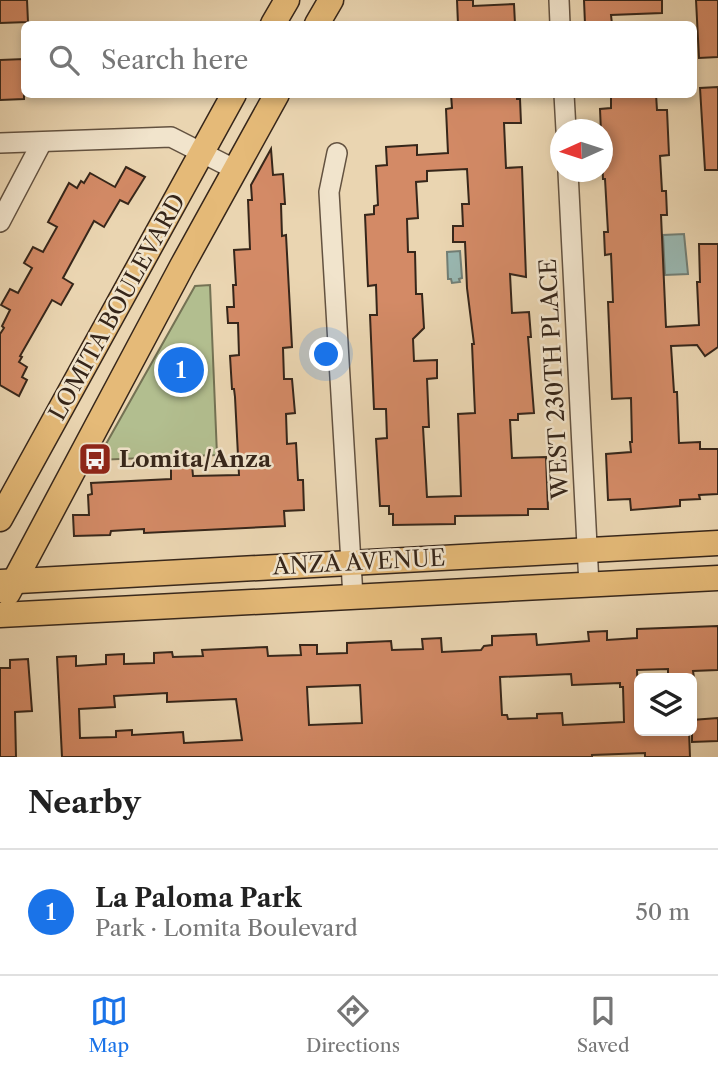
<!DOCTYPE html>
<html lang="en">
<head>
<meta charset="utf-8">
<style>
  :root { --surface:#fff; --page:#f6f6f6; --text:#222; --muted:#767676; --line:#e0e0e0; --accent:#1a73e8 }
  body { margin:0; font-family:"Libre Caslon Text",serif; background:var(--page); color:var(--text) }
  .controls { position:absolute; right:21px; bottom:21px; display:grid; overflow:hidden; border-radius:10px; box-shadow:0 4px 10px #0003 }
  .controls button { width:63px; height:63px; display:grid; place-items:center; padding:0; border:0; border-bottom:2px solid var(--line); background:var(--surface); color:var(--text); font:35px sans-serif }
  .compass { position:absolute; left:550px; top:119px; width:63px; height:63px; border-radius:50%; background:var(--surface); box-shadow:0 4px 10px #0003; rotate:267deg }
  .you { position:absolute; left:327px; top:355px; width:24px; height:24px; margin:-18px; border:5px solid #fff; border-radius:50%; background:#1a73e8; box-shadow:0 0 0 10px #1a73e833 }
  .badge { display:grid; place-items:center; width:46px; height:46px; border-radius:50%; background:var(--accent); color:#fff; font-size:23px; font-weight:700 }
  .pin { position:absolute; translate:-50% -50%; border:4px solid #fff; box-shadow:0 2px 7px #0006 }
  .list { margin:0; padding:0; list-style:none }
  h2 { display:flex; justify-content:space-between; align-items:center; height:91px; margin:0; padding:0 28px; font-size:30px }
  h2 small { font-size:23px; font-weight:400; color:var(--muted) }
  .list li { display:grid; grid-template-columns:46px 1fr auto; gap:21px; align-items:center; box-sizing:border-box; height:126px; padding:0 28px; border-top:2px solid var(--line) }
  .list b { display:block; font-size:26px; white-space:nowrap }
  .list p { margin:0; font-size:23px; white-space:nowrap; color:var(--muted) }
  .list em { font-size:23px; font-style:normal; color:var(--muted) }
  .icon { flex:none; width:38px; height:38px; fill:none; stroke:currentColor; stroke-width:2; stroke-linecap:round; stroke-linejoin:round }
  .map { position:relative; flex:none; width:718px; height:757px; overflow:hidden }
  .search { position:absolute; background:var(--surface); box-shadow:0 4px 10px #0003; left:21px; right:21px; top:21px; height:77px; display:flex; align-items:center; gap:18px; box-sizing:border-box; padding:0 24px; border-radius:10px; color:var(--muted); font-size:26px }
  .sheet { height:217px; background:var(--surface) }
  nav { display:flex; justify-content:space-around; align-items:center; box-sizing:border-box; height:98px; border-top:2px solid var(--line); background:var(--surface); font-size:19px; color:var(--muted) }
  nav a { display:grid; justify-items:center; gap:4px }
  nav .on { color:var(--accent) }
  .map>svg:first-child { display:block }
  .green { fill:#b2be8f; stroke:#747254; stroke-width:2 }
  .water { fill:#99b8b2; stroke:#717e75; stroke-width:2 }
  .building { fill:#d38a66; stroke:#36261a; stroke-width:2; fill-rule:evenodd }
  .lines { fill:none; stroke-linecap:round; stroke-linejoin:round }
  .minor-casing { stroke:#635240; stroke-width:22 }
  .major-casing { stroke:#36261a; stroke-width:27 }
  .minor { stroke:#f1e4cc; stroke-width:19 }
  .major { stroke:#e5ba78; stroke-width:24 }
  .labels { text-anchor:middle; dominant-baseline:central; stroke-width:5; stroke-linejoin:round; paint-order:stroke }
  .street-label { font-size:23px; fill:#36261a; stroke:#f1e4cc }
  .poi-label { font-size:23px; font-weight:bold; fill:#36261a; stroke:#f1e4cc; text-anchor:start }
</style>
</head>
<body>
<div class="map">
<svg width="718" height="757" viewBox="0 0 718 757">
  <rect width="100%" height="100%" fill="#ead5b1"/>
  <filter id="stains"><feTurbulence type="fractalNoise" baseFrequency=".00286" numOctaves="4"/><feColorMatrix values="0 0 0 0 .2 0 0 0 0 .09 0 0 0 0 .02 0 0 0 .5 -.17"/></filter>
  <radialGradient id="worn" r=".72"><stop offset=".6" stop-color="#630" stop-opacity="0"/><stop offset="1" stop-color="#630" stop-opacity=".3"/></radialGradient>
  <polygon class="green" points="210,285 217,455 97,460 195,286"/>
  <g class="water">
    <polygon points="684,234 688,274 665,275 663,235"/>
    <polygon points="460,251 462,278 459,279 460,282 452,283 451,279 448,279 447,252"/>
  </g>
  <g class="building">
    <polygon points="0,0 27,0 28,22 0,23"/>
    <polygon points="457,0 473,0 473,6 514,4 515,24 458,24"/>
    <polygon points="584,0 662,0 662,13 611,15 612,24 585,24"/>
    <polygon points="696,0 718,0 718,57 699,58"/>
    <polygon points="24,59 24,99 0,100 0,60"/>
    <polygon points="718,87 718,170 705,170 700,88"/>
    <path d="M451,94H517V99H520L521,123H504L506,168L522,167L526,277L510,274L512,313L529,312L531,337H528L534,413L518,414V420H510L512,458L546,457L548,509H528V515L455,516V524L393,525V514H389V506H380L376,439L387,438L386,409H374L370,315H377L376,285L368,286L365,215L374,214V206L378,205L376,166L387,165L386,147L417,145V155L448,153L446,109L452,108ZM467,169L469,204H462L463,226H453V242H465L467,288L474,344H472L475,413L458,414L461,496L427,497L423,427H429L427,379L437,378V360L414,361L413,339L424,328L422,294H416L415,252H408L407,219L418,218L416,182L427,181V171Z"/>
    <polygon points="611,94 656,94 657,110 667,110 669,155 660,156 662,191 666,191 667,215 661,215 666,327 699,325 697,282 700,282 699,244 718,244 718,347 705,356 697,345 671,346 674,392 677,392 679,443 700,442 700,449 718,449 718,494 699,495 700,499 680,500 680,506 631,510 630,499 608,500 606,454 631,452 630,442 632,442 631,398 612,399 608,302 613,302 611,254 605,255 604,232 608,232 605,179 603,179 600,109 611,108"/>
    <polygon points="271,149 273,175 283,174 285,204 281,204 282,236 286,235 292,347 283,348 284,379 292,379 295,413 286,414 287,444 296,443 298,480 303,480 304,510 284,511 285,526 144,533 144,529 111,531 110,535 74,536 73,515 89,515 88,495 92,494 91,483 171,479 171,466 192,465 193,476 239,475 235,397 234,389 232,389 230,356 239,355 238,323 228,323 227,307 234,307 233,285 236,285 234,250 250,249 248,200 252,200 251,185"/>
    <polygon points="126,167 145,177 128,204 120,200 104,227 94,221 63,278 73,284 61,305 52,300 20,356 22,357 19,362 27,367 22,377 27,380 19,396 0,385 0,334 4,328 2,326 10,310 1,305 10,289 18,293 32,268 24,263 33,247 43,252 57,227 48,222 69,183 77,188 81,181 84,183 90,173 115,187"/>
    <path d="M718,626V670L693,671L694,678H668V669L637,670L639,731H689L690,757H645V753L592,755V757H62L57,657L76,656V666L106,664V655L124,654V664L154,663V653L172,652L173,657L203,656L202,650L267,647L268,656L301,655L300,645H317V654L347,653V643L391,641L392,650L423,649L422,639L441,638L442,652L481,650L484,646L492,645V636L536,634L537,645L589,641L588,632L607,631V640L637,638V629ZM571,674L572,685L620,683V687H623L624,722L563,725L562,713L537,714V718L508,719L507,715H502L500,677ZM360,685L362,723L309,725L307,687ZM167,693V702L236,699L242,740L184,743L183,732L132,735V730L116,731V737L80,738L79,709L115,707L114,696Z"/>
    <polygon points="28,659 32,711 15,712 16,757 0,757 0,668 10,668 10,660"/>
    <polygon points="718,718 718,741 692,742 692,720"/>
  </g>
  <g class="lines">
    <defs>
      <g id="minor">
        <polyline points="559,0 560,24"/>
        <polyline points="564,94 566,130"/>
        <polyline points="0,143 171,137 236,170"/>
        <polyline points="337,153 329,192 353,597"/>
        <polyline points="568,172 589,585"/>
        <polyline points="0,222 42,142"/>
      </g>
      <g id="major">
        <polyline points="273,24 287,0"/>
        <polyline points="317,24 331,0"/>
        <polyline points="0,519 234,94"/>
        <polyline points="0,582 718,543"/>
        <polyline points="8,593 182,266 277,94"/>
        <polyline points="0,615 718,578"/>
      </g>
    </defs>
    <use href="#minor" class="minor-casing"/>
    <use href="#major" class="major-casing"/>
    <use href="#minor" class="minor"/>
    <use href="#major" class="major"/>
  </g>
  <defs>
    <symbol id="bus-square" viewBox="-11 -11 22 22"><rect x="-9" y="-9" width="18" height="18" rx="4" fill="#8f2418" stroke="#f1e4cc"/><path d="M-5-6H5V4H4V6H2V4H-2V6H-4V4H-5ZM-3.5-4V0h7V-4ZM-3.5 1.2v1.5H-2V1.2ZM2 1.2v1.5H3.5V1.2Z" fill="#fff"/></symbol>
  </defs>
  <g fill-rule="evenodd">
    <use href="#bus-square" x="76" y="440" width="38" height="38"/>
  </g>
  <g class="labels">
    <g class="street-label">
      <text transform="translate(117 307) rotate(-61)">LOMITA BOULEVARD</text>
      <text transform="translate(554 379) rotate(-93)">WEST 230TH PLACE</text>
      <text transform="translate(359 562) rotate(-3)">ANZA AVENUE</text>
    </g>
    <g class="poi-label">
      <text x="119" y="459">Lomita/Anza</text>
    </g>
  </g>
  <rect width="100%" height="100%" filter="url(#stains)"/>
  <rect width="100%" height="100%" fill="url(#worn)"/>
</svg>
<div class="controls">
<button><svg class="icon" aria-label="layers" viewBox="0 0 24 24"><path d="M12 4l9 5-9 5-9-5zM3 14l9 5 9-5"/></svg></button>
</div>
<svg class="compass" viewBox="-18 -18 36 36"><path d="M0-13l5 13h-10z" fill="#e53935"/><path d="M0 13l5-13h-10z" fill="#767676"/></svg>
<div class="you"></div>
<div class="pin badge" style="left:181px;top:370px">1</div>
<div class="search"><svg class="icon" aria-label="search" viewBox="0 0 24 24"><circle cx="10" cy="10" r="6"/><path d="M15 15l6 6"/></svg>Search here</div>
</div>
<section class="sheet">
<h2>Nearby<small></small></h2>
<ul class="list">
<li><span class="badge">1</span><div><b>La Paloma Park</b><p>Park · Lomita Boulevard</p></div><em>50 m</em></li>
</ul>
</section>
<nav>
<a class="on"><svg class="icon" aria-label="map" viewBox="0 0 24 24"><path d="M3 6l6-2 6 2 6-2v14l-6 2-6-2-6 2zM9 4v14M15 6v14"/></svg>Map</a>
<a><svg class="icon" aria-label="directions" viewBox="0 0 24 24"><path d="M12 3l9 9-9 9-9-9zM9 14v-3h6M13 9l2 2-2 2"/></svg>Directions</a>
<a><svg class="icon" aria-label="saved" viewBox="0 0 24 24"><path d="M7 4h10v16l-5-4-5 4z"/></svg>Saved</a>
</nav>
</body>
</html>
